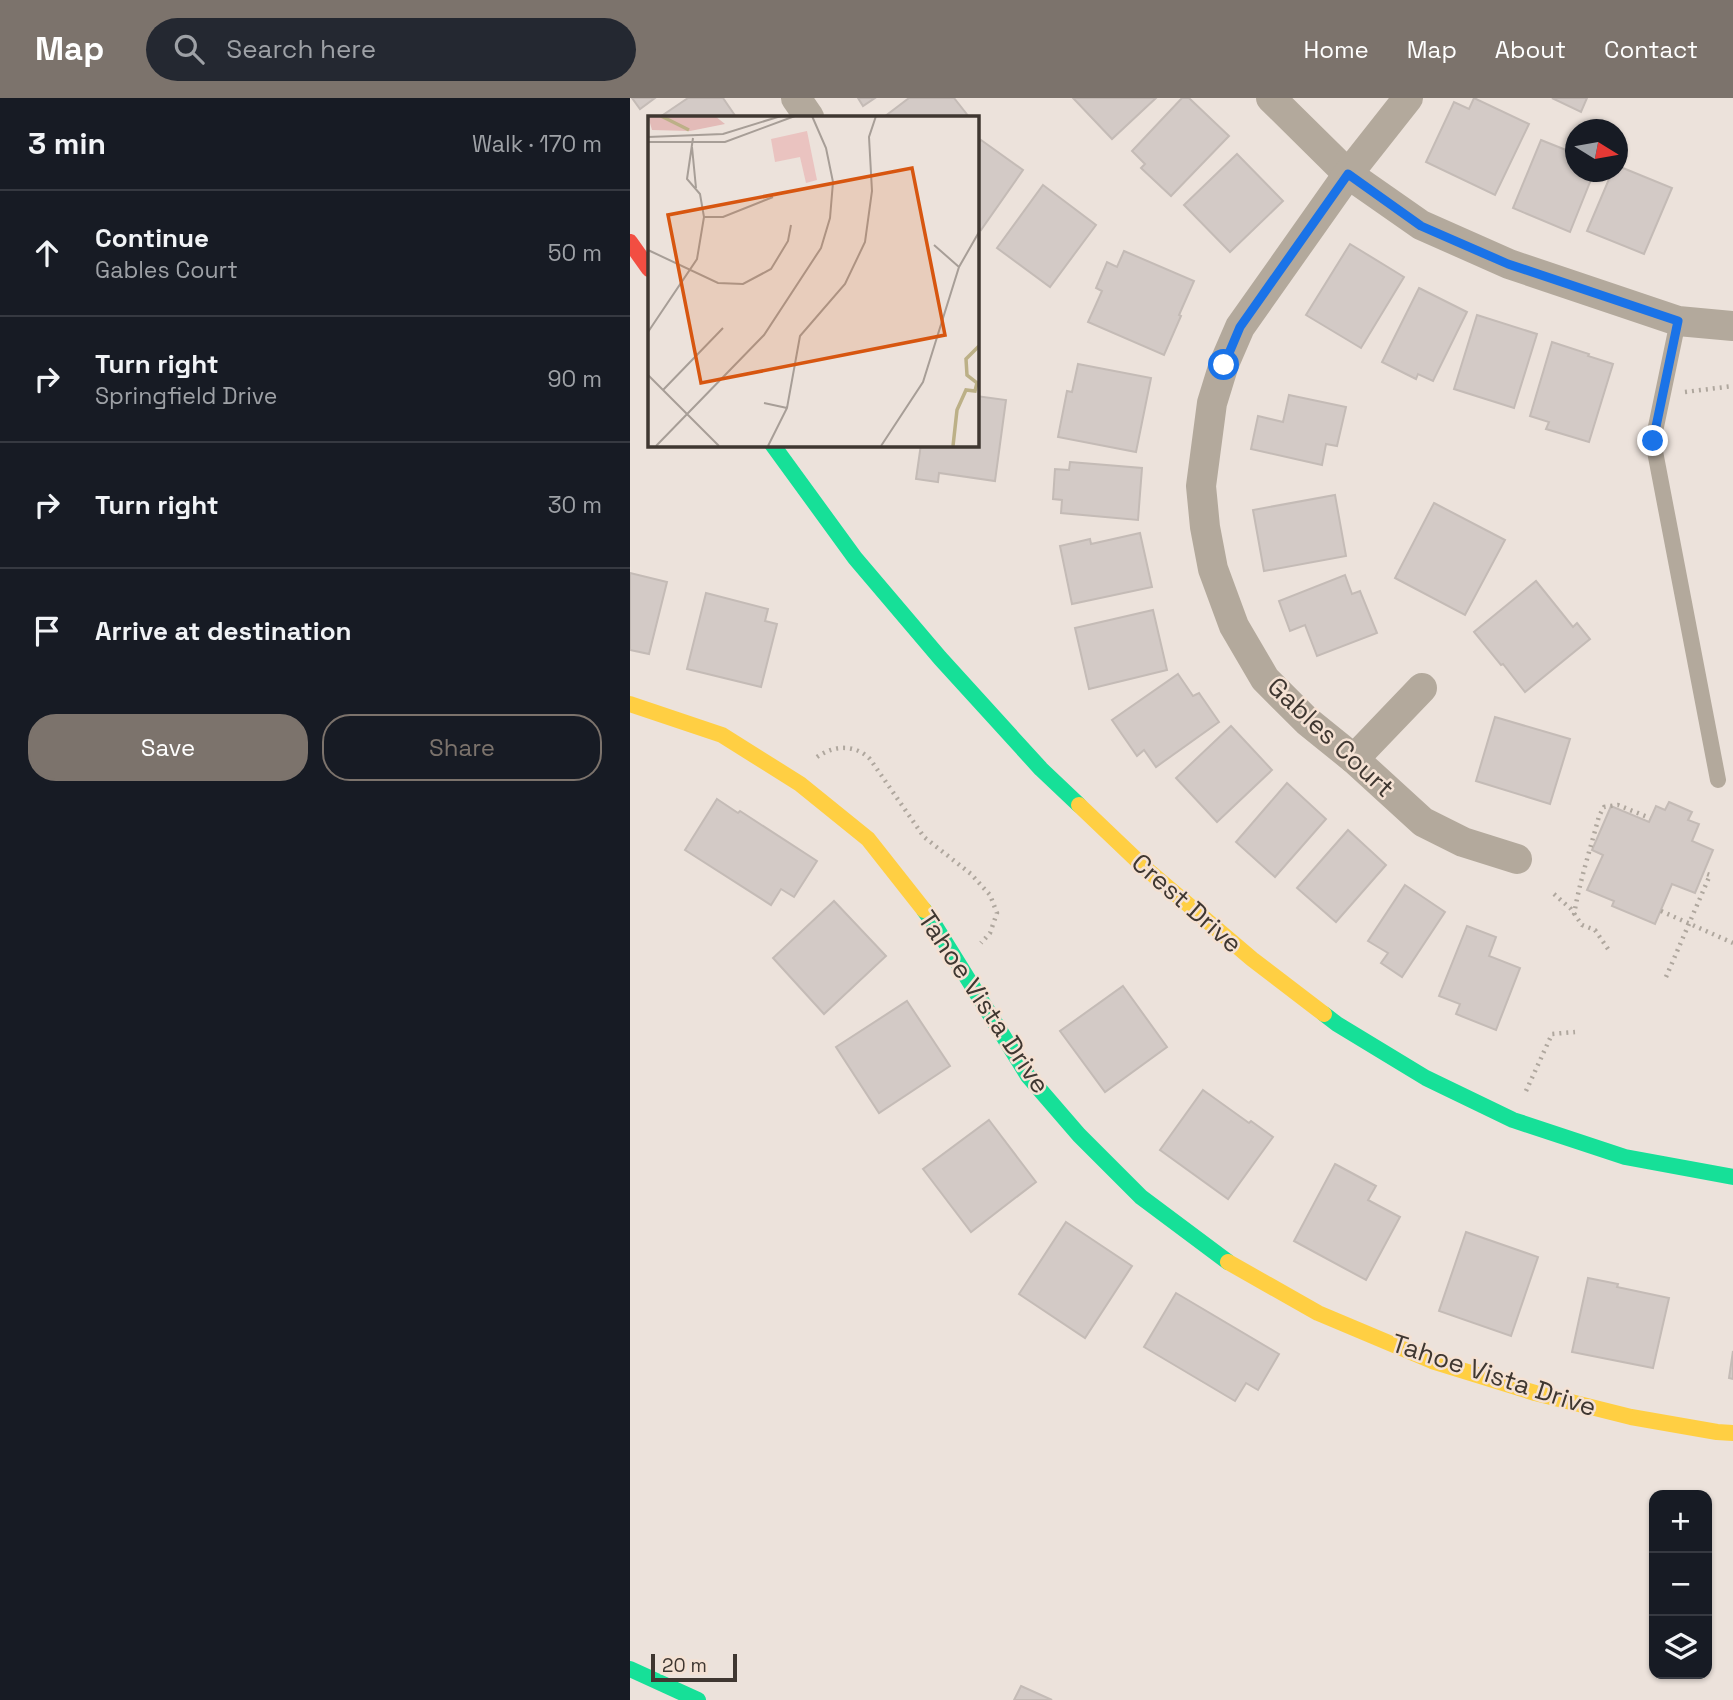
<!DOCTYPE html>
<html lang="en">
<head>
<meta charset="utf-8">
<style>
  :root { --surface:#171b24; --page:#242831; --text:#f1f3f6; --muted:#9ea1a6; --line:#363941; --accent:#7c736c }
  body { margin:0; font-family:"Space Grotesk",sans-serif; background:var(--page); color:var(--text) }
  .controls { position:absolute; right:21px; bottom:21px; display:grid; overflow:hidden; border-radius:14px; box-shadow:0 2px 5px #0004 }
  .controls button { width:63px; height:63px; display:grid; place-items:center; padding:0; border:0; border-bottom:2px solid var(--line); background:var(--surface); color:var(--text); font:35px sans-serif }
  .compass { position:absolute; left:935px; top:21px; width:63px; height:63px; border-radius:50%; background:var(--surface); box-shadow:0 2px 5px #0004; rotate:101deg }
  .scale { position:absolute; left:21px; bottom:18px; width:86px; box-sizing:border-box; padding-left:7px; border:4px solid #3f3731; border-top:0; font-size:19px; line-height:24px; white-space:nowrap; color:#3f3731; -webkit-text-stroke:5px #f4e1d3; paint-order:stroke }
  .stop { position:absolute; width:21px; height:21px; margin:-16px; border:5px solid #1a73e8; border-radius:50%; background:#fff }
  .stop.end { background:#1a73e8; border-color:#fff; box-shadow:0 2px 7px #0008 }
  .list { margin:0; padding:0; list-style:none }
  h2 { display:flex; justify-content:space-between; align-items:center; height:91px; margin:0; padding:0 28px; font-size:30px }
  h2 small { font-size:23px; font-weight:400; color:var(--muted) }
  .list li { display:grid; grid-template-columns:46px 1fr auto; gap:21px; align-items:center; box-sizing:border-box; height:126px; padding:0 28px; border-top:2px solid var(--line) }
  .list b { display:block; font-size:26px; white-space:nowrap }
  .list p { margin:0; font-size:23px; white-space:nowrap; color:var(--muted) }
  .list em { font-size:23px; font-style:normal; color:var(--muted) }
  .actions { display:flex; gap:14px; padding:21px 28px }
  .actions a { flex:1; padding:16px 0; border:2px solid var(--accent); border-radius:28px; text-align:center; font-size:24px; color:var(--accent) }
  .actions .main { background:var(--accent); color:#fff }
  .icon { flex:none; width:38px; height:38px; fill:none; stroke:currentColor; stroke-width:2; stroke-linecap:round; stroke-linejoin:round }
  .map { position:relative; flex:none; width:1103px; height:1602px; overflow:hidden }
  header { display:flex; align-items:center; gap:42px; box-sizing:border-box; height:98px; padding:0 35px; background:var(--accent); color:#fff }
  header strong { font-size:33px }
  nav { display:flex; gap:38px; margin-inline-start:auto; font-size:24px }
  .search { width:490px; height:63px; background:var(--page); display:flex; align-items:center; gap:18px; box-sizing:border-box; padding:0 24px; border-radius:38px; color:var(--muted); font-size:26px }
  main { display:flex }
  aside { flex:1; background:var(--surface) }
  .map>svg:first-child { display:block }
  .building { fill:#d3cac6; stroke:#c4bbb6; stroke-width:2 }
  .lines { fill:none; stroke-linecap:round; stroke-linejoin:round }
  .path { stroke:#afa79e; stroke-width:4.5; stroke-dasharray:2 5; stroke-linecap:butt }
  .lane { stroke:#b3a99c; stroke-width:16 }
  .street { stroke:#b3a99c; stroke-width:30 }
  .fast { stroke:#16e098; stroke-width:16 }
  .slow { stroke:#ffcf43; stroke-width:16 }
  .jam { stroke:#f24e42; stroke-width:16 }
  .route { stroke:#1a73e8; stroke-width:9 }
  .labels { text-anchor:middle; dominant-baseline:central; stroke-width:5; stroke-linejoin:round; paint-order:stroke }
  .street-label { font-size:26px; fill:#3f3731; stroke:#f4e1d3 }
  .inset-river { fill:none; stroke:#bcb087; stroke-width:3.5 }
  .inset-road { fill:none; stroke:#a79e97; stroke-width:2 }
  .view { fill:#d75610; fill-opacity:0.15; stroke:#d75610; stroke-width:3.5 }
  .inset-edge { fill:none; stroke:#3f3731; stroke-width:3.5 }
</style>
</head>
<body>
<header>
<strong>Map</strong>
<div class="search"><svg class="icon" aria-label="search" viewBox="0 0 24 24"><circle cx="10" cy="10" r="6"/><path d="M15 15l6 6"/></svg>Search here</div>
<nav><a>Home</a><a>Map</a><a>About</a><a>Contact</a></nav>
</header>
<main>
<aside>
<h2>3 min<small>Walk · 170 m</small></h2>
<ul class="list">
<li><svg class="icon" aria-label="ahead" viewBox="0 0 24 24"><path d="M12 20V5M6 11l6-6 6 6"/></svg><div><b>Continue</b><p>Gables Court</p></div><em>50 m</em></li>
<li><svg class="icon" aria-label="right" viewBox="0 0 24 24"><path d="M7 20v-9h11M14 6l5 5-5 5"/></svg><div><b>Turn right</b><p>Springfield Drive</p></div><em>90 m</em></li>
<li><svg class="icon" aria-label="right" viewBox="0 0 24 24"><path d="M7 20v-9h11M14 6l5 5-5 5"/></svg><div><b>Turn right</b></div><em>30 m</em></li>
<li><svg class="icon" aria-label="arrive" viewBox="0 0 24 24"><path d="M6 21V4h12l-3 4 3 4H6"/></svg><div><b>Arrive at destination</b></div></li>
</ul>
<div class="actions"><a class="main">Save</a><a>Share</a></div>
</aside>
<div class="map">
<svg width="1103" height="1602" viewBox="0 0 1103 1602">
  <rect width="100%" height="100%" fill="#ece2db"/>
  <g class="building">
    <polygon points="2,0 25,0 10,11"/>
    <polygon points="58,0 93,0 106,19 30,19"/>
    <polygon points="228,0 245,0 233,8"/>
    <polygon points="279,0 324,0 339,19 254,19"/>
    <polygon points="443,0 526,0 482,41"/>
    <polygon points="552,0 559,0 599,38 541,98 511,70 515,66 502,53"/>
    <polygon points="844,0 899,26 865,97 796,64 824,4 839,11"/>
    <polygon points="922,0 957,0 951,14"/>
    <polygon points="351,42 393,72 351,132 346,128 346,49"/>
    <polygon points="911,42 946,56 946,74 964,74 940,134 883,110"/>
    <polygon points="607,56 653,103 600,154 554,107"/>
    <polygon points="988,68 1042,90 1014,156 957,133 982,74 988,74"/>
    <polygon points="413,87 466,127 420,189 367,150"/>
    <polygon points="720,146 774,179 731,250 676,217"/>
    <polygon points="494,153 564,183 549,217 551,218 534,257 458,224 472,193 466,190 477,164 487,169"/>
    <polygon points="789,190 837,214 803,283 788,276 786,281 752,264"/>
    <polygon points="847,217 907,236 884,310 824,291"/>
    <polygon points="922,244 959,256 958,258 983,266 959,344 916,331 919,324 900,318"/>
    <polygon points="448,266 521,280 506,354 428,339 437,293 442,294"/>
    <polygon points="659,297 716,309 707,348 696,346 692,367 621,351 628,318 653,324"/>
    <polygon points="346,298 376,302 365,383 309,375 308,384 286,381 291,346 346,346"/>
    <polygon points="440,364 512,370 508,422 431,415 432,402 423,401 425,371 439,372"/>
    <polygon points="705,397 716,458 634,473 623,412"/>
    <polygon points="804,405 875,442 835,517 765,480"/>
    <polygon points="510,435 522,489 442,506 430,448 460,441 461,446"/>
    <polygon points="0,475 37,484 19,556 0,552"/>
    <polygon points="715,477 722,496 730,493 747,535 687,558 675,527 660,533 649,503"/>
    <polygon points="906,483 943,529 947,525 960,541 895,594 873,566 871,567 844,534"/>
    <polygon points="76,495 138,511 135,523 147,526 131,589 57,571"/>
    <polygon points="523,512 537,572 459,591 445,530"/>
    <polygon points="548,576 563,598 569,595 589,624 526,669 514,652 507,658 482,622"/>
    <polygon points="865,619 940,641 920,706 846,683"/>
    <polygon points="601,628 642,672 587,724 546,680"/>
    <polygon points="657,685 696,721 645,779 606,744"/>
    <polygon points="87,701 108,715 110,713 187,763 164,799 151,791 141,807 55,752"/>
    <polygon points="1039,704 1062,714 1058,722 1069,726 1062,743 1083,752 1065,795 1042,786 1025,826 982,808 984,803 957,792 973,757 962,752 981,708 1019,724 1026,708 1035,712"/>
    <polygon points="718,732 756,767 706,824 667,790"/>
    <polygon points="775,787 815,814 772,879 751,865 758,855 738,843"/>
    <polygon points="204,803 256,858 194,916 143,860"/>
    <polygon points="837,828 866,839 859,858 890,870 866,932 826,916 830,906 809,898"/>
    <polygon points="493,888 537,949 475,994 430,933"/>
    <polygon points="277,903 320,968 249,1015 206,949"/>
    <polygon points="573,992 619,1025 621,1023 643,1039 598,1101 530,1052"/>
    <polygon points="359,1022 406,1084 341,1134 293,1071"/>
    <polygon points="705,1066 746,1088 738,1102 770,1119 736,1182 664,1143"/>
    <polygon points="436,1124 502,1168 455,1240 389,1196"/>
    <polygon points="836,1134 908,1159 881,1238 809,1213"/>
    <polygon points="958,1180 988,1186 987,1189 1039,1200 1023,1270 942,1254"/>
    <polygon points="546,1195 649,1256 628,1292 616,1285 605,1303 514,1249"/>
    <polygon points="1103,1253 1103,1281 1099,1280"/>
    <polygon points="391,1588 422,1602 384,1602"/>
  </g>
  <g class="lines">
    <g class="path">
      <polyline points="1055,294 1103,288"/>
      <path d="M187,659C204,647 225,646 240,661L294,739L341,776L360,797L367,815L360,835L351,845"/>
      <polyline points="924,796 941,811 952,827 965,832 978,851"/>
      <polyline points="1031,813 1103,845"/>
      <path d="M944,817C949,785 961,749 969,718L974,709L988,707L1020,720"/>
      <polyline points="1036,879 1080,777 1074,775"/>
      <polyline points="896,993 922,936 945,934"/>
    </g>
    <polyline class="lane" points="1048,223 1023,343 1088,682"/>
    <g class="street">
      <polyline points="166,0 179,19"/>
      <polyline points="641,0 718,76 791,127 879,166 1048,223 1103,228"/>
      <polyline points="778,0 718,76 610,229 594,266 582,305 571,388 575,429 583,471 604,528 635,581 677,623 724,661 793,724 833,744 887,761"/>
      <polyline points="724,661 792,590"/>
    </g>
    <g class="fast">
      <polyline points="142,346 225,460 310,560 411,671 449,707"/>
      <polyline points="294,812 302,823 398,978 449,1037 511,1099 598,1164"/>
      <polyline points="694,916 707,926 796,980 883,1022 995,1059 1103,1079"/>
      <polyline points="0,1571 68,1602"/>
    </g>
    <g class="slow">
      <polyline points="0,606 92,637 170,686 238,741 294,812"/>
      <polyline points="449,707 514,769 622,861 694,916"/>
      <polyline points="598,1164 688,1215 802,1263 905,1295 1001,1319 1087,1334 1103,1335"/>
    </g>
    <polyline class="jam" points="0,144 19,171"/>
  </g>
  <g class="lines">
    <polyline class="route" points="594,267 610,229 718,76 791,128 878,166 1048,223 1023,343"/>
  </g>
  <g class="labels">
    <g class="street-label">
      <text transform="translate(701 639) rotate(43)">Gables Court</text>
      <text transform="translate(557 805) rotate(41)">Crest Drive</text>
      <text transform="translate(354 904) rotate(56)">Tahoe Vista Drive</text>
      <text transform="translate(864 1277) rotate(18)">Tahoe Vista Drive</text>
    </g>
  </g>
  <g transform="translate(18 18)">
    <rect width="331" height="331" fill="#ece2db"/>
    <path d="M159,15L169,64L158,67L152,41L127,46L123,23Z" fill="#eac3c0"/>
    <path d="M0,0H67L77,8L42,15L4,14Z" fill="#e3bbb8"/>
    <path class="inset-river" d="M13,0L41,14M305,330L309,294L318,274L327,275L329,267L319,259L318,243L331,230"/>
    <path class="inset-road" d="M0,21L75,18L133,0M0,26H77L147,0M44,31L48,72M56,101H75L125,81M286,129L311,151M0,134L70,167L95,168L123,153L140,125L143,109M0,216L49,143L56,101L52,78L39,63L45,22M0,259L71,330M15,274L75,212M116,287L139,292M8,330L116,219L173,132L182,102L185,66L178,32L164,0M120,330L139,292L152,220L197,168L217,126L224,75L221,21L228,0M233,330L275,266L311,151L331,116"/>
    <path class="view" d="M264,52L297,219L53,267L20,99Z"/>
    <rect width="331" height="331" class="inset-edge"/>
  </g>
</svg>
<div class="controls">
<button>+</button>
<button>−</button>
<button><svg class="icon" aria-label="layers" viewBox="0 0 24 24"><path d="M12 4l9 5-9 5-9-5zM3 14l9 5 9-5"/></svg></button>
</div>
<svg class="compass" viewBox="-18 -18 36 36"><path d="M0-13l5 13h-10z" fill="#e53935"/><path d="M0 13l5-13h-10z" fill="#9ea1a6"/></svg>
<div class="scale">20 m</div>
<div class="stop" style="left:594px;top:267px"></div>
<div class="stop end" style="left:1023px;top:343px"></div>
</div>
</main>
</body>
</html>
